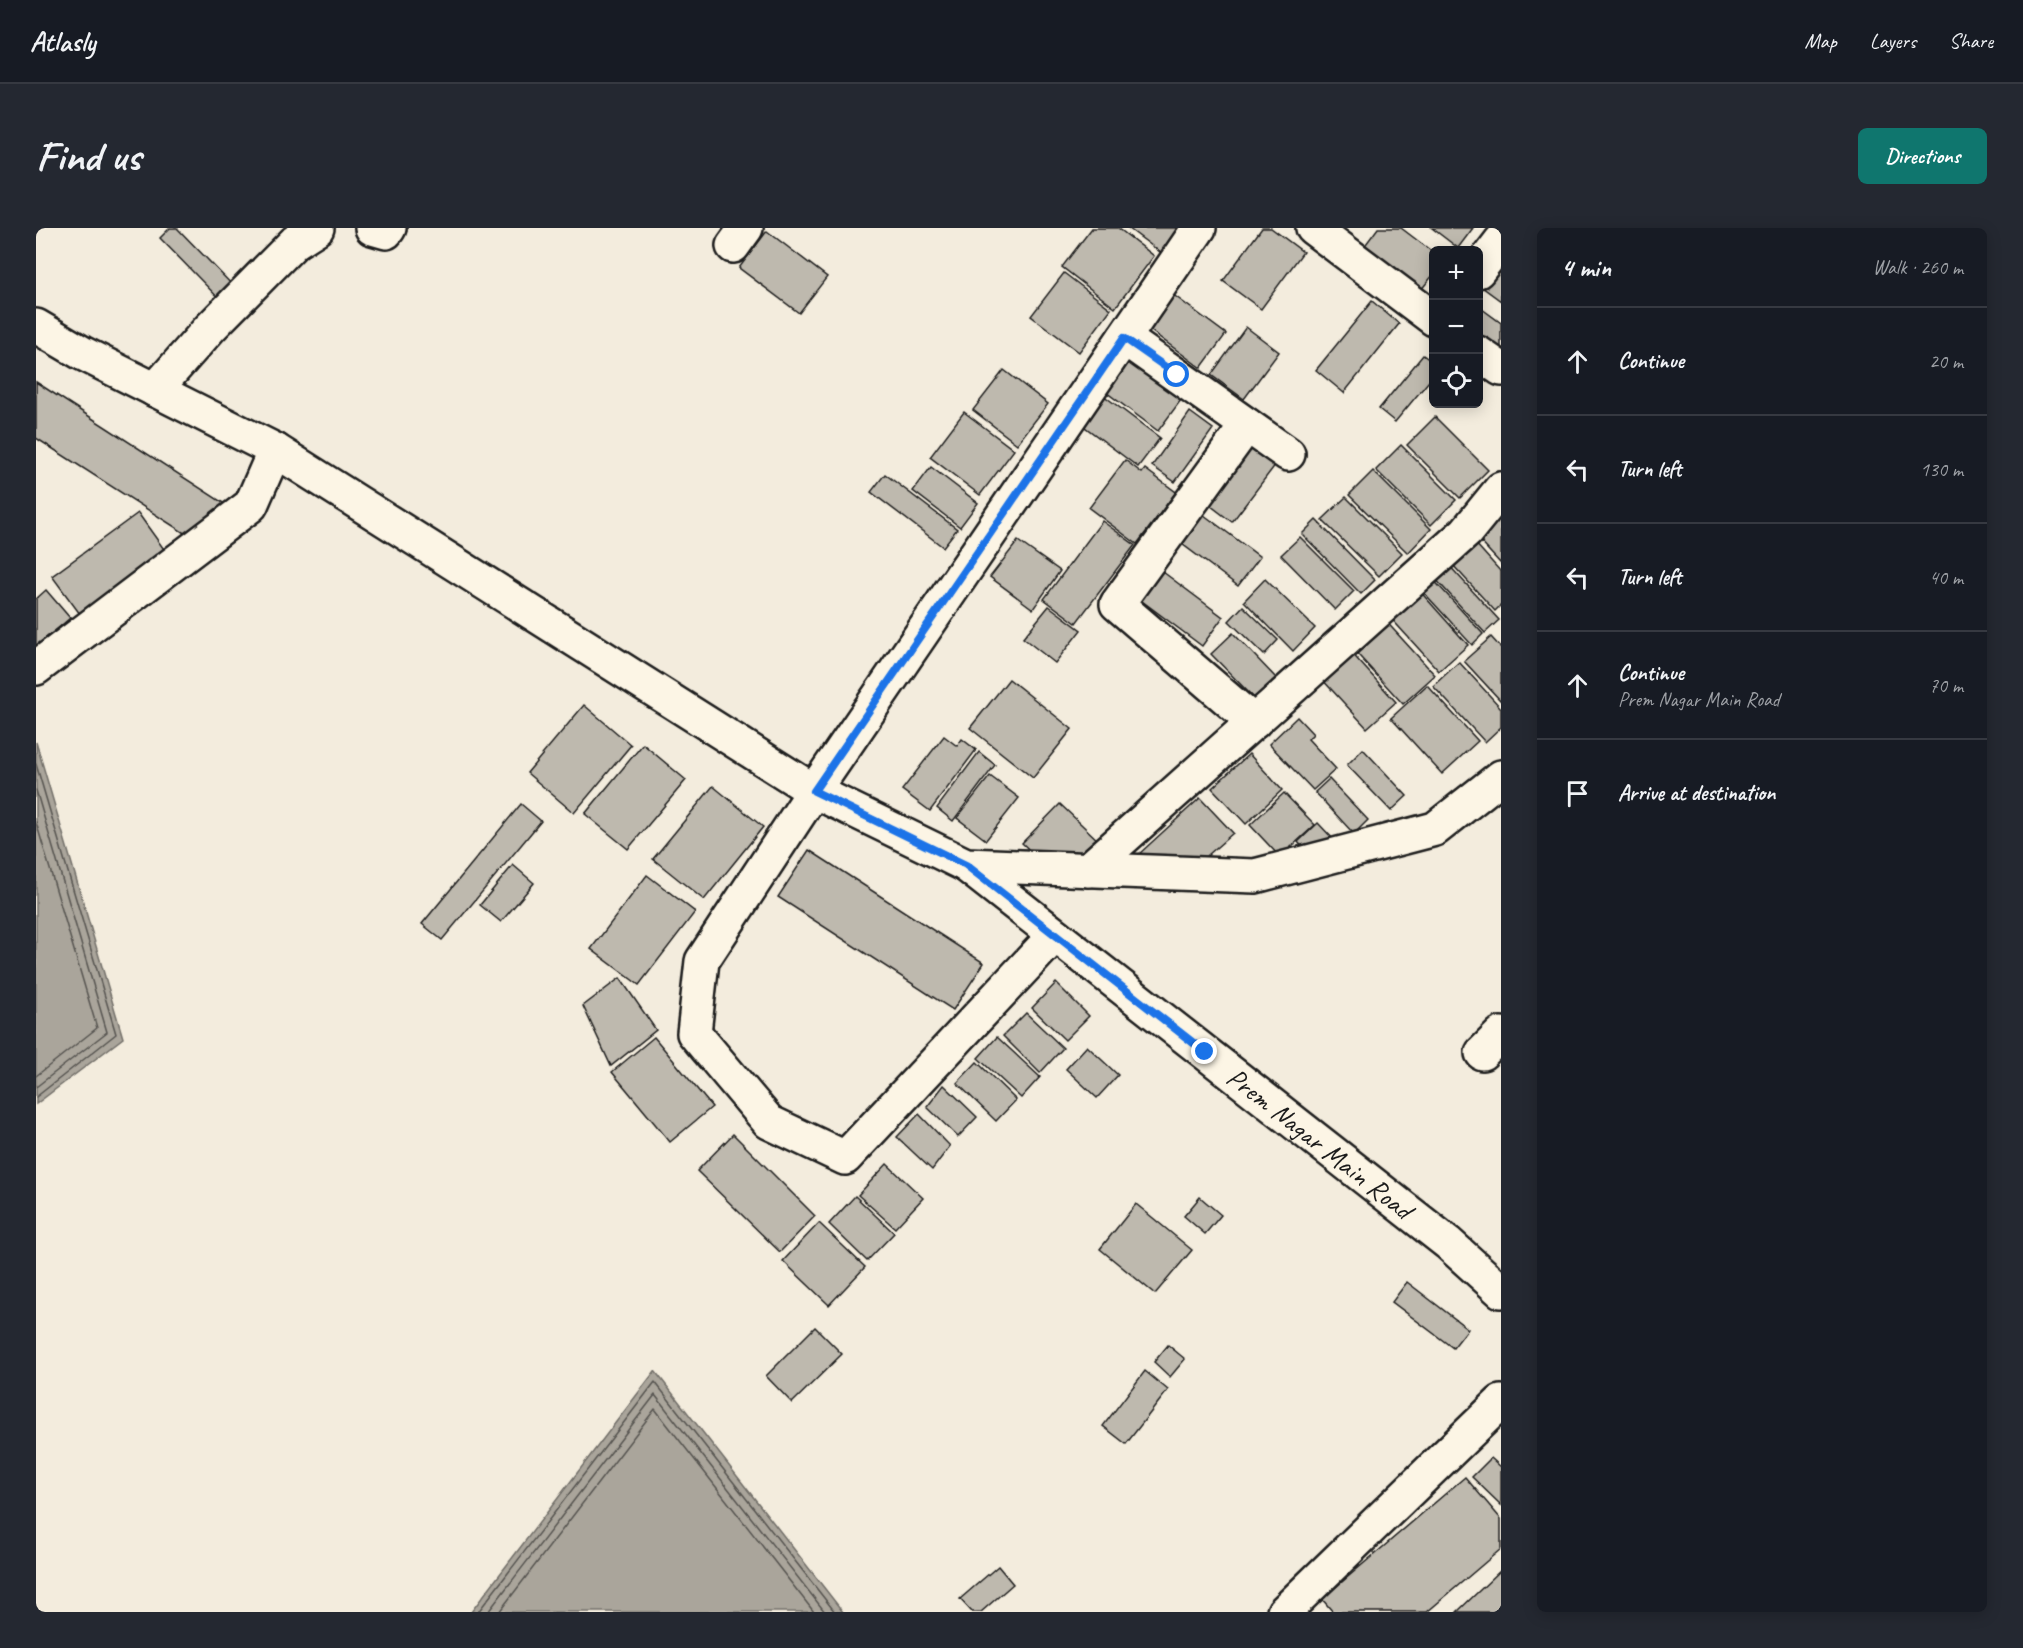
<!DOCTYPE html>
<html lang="en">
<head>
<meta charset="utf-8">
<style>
  :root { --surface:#171b24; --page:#242831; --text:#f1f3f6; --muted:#9ea1a6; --line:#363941; --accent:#0f766e }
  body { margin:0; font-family:Caveat,sans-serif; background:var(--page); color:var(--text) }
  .controls { position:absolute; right:18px; top:18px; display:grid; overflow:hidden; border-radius:9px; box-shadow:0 3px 15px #0003 }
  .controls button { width:54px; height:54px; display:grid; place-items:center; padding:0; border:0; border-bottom:2px solid var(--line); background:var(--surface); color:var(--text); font:30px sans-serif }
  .stop { position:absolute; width:18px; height:18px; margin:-14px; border:4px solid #1a73e8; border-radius:50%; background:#fff }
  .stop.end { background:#1a73e8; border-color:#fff; box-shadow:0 2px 6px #0008 }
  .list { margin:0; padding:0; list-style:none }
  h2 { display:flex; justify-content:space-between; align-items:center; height:78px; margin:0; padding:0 24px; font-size:26px }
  h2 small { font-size:20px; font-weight:400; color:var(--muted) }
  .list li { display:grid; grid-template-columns:39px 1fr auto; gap:18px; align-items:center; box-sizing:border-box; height:108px; padding:0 24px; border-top:2px solid var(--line) }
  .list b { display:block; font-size:22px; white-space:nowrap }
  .list p { margin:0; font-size:20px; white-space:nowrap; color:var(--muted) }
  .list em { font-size:20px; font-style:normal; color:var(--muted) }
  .icon { flex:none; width:33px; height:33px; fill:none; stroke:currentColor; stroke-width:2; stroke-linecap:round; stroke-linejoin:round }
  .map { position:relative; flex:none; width:1465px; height:1384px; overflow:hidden; border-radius:9px }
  header { display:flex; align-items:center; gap:36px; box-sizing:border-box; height:84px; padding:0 30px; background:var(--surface); border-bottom:2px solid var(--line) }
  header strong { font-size:28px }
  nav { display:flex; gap:33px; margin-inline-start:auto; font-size:21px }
  .intro { display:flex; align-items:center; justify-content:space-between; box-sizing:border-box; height:144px; padding:0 36px }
  h1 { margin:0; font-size:42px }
  .button { padding:15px 27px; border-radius:9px; background:var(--accent); color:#fff; font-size:21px; font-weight:700 }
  main { display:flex; gap:36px; padding:0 36px }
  aside { flex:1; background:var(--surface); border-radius:9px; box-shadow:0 3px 15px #0003 }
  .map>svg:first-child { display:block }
  .water { fill:#aaa59b; stroke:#716e68; stroke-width:1.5 }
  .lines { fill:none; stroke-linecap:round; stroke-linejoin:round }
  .shore { stroke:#55534f; stroke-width:1.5 }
  .building { fill:#beb9ae; stroke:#1c1c1c; stroke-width:1.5 }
  .minor-casing { stroke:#1c1c1c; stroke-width:38 }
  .tertiary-casing { stroke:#1c1c1c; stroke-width:38 }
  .primary-casing { stroke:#1c1c1c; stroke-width:38 }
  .minor { stroke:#fcf5e5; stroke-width:33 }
  .tertiary { stroke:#fcf5e5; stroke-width:33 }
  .primary { stroke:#fcf5e5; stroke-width:33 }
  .route { stroke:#1a73e8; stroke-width:8 }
  .labels { text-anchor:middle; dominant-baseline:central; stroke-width:5; stroke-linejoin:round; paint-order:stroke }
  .street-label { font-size:28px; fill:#1c1c1c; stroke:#fcf5e5 }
</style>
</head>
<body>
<header>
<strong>Atlasly</strong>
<nav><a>Map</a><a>Layers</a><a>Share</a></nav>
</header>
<div class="intro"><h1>Find us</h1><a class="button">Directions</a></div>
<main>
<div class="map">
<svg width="1465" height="1384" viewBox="0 0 1465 1384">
  <rect width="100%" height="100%" fill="#f3ecdd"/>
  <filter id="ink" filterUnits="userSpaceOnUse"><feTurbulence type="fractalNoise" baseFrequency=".0167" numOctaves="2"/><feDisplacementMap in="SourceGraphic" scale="12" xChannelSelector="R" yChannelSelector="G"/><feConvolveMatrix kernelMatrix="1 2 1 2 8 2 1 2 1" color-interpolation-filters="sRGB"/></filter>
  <g filter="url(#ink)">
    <g class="water">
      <polygon points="0,514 87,810 0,876"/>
      <polygon points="619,1143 807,1384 435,1384"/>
    </g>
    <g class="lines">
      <g class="shore">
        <polyline points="0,536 80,806 0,869"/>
        <polyline points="0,562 71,804 0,859"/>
        <polyline points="0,594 61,800 0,848"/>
        <polyline points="442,1384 619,1154 799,1384"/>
        <polyline points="452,1384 619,1167 789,1384"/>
        <polyline points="463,1384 619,1181 778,1384"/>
      </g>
    </g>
    <g class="building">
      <polygon points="134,0 141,0 205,66 192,80 124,10"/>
      <polygon points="1056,0 1082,0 1118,28 1079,80 1026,39"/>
      <polygon points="1092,0 1149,0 1128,27"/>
      <polygon points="1226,0 1235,0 1267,24 1225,81 1187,53"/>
      <polygon points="1342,0 1365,0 1398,25 1398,46 1384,63 1327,20"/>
      <polygon points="1396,0 1437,0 1422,20"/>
      <polygon points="731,3 791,49 763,85 703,40"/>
      <polygon points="1465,34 1465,73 1446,59"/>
      <polygon points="1028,45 1075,81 1043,124 995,88"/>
      <polygon points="1132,63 1190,106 1165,140 1107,97"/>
      <polygon points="1336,73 1363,96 1308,165 1280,142"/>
      <polygon points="1442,78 1465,95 1465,127 1442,110"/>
      <polygon points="1210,99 1243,124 1208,171 1175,147"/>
      <polygon points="1085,127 1145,172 1122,203 1062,158"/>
      <polygon points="1387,127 1398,135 1398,147 1359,194 1343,181"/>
      <polygon points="968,142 1012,176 981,216 937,182"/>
      <polygon points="0,154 192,278 153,308 0,210"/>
      <polygon points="1063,164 1124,210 1102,239 1041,193"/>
      <polygon points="928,184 978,222 944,267 894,229"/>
      <polygon points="1154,184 1177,201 1139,254 1116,238"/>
      <polygon points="1399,189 1452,242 1424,270 1371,217"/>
      <polygon points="1214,216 1240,236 1196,294 1170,274"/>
      <polygon points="1365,217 1420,272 1395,297 1340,242"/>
      <polygon points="1089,232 1106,245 1109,241 1140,264 1101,316 1053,280"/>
      <polygon points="895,239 942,275 924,299 877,263"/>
      <polygon points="1337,243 1395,301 1372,325 1313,267"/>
      <polygon points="849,246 921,301 907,319 835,264"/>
      <polygon points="1310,269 1366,325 1343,348 1286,292"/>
      <polygon points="1164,284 1224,329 1202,358 1142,313"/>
      <polygon points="102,285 130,324 44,386 16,348"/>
      <polygon points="1465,290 1465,336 1442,311"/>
      <polygon points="1280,292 1339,352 1325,366 1266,306"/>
      <polygon points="1066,293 1099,317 1040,395 1008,371"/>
      <polygon points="1264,309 1318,363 1299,382 1245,327"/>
      <polygon points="982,313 1024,343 997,381 954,349"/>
      <polygon points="1439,315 1465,344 1465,377 1459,383 1416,336"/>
      <polygon points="1410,334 1463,392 1449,405 1396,347"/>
      <polygon points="1119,338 1187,389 1166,418 1098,367"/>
      <polygon points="1393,347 1447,406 1436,417 1381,357"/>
      <polygon points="1229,351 1279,400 1257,423 1208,373"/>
      <polygon points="1381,360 1432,417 1403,443 1352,387"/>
      <polygon points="10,362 34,390 0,419 0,371"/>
      <polygon points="1013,378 1045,402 1019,435 987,410"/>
      <polygon points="1207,378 1242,412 1228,427 1193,393"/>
      <polygon points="1346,389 1399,447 1367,476 1314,418"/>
      <polygon points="1197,405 1240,450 1219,471 1175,426"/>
      <polygon points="1455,409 1465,420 1465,473 1428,433"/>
      <polygon points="1312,421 1360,474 1331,500 1283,448"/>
      <polygon points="1423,434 1465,480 1465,499 1449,514 1397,458"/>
      <polygon points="973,451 1036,501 997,550 934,500"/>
      <polygon points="1391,457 1442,513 1406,546 1355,490"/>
      <polygon points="548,477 595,517 538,585 491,545"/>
      <polygon points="1261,489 1277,506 1272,511 1300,541 1277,562 1233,516"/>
      <polygon points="908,508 921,518 926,511 940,522 894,583 866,562"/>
      <polygon points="607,516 650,552 592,621 549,586"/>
      <polygon points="1327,521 1371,568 1355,583 1311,537"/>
      <polygon points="943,524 959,537 917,593 901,580"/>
      <polygon points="1213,526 1246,562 1210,596 1176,560"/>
      <polygon points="954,548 983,570 950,612 921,590"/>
      <polygon points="1293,551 1332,592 1318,606 1279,564"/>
      <polygon points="677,558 727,599 668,672 617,631"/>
      <polygon points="1248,565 1279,597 1244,629 1214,597"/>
      <polygon points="1164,570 1197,605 1156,641 1091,637"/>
      <polygon points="485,576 505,593 406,712 386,696"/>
      <polygon points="1024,576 1066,616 1053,630 1003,631 986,615"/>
      <polygon points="1282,595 1299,613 1278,632 1262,614"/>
      <polygon points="773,622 948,735 917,782 742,669"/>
      <polygon points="477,637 498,655 465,694 444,677"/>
      <polygon points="611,647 659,684 603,757 555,721"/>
      <polygon points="584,750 620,802 575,838 547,778"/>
      <polygon points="1020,755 1053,788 1029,812 996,780"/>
      <polygon points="990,785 1027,820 1004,845 967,808"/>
      <polygon points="618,809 676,879 634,914 576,844"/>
      <polygon points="961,809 1004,849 985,870 942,830"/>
      <polygon points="1051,818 1082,847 1061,870 1030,841"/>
      <polygon points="941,834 980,872 960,893 921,855"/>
      <polygon points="908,857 941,889 922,909 891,879"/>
      <polygon points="883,886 914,918 896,942 861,909"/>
      <polygon points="697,906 779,988 744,1024 661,943"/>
      <polygon points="851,936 887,970 859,1000 822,967"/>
      <polygon points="819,968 858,1005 831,1033 793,996"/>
      <polygon points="1164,969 1185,987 1169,1006 1148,988"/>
      <polygon points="1100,976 1156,1022 1119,1066 1064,1021"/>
      <polygon points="783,995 829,1039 793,1077 747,1033"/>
      <polygon points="1371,1054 1432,1101 1417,1120 1356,1074"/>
      <polygon points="779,1099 806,1126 756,1175 730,1148"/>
      <polygon points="1132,1117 1149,1131 1134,1149 1118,1134"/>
      <polygon points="1109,1143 1132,1162 1090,1216 1067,1198"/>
      <polygon points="1455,1230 1465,1239 1465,1277 1436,1249"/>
      <polygon points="1429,1249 1465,1291 1465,1321 1391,1384 1297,1384 1286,1371"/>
      <polygon points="962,1338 977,1356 945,1384 936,1384 924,1371"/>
      <polygon points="1465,1342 1465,1384 1421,1384"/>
    </g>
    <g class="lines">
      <defs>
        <g id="minor">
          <polyline points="336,0 350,4 353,0"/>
          <polyline points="1277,0 1398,91"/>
          <polyline points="697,18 710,0"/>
          <polyline points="1442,43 1465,13"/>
          <polyline points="1088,110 1252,226"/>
          <polyline points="1442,125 1465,141"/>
          <polyline points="119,162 174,100 259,14 281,0"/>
          <polyline points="1211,197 1081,376 1218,494"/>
          <polyline points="0,440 215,277 239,222"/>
          <polyline points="1052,642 1430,304 1465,261"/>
          <polyline points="1019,707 809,930 733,894 658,805 666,733 778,563 1163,0"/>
          <polyline points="1446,825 1465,806"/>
          <polyline points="1248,1384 1465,1174"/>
        </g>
        <g id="tertiary">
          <path id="s1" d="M930,637L1412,1015L1465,1063"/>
        </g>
        <polyline id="primary" points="0,98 46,125 239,222 778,563 930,637 1219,648 1399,601 1465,549"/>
      </defs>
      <use href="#minor" class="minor-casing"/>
      <use href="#tertiary" class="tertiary-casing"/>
      <use href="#primary" class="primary-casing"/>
      <use href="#minor" class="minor"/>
      <use href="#tertiary" class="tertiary"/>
      <use href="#primary" class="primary"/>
    </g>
  </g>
  <g class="lines" filter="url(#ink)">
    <polyline class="route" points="1141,147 1088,110 778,563 930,637 1169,824"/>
  </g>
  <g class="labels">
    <g class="street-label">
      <text stroke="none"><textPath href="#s1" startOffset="450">Prem Nagar Main Road</textPath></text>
    </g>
  </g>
</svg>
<div class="controls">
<button>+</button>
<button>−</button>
<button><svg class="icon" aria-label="locate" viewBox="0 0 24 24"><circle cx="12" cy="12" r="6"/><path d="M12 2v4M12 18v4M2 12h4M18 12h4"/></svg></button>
</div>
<div class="stop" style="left:1141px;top:147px"></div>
<div class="stop end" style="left:1169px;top:824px"></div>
</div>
<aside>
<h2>4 min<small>Walk · 260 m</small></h2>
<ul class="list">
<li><svg class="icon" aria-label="ahead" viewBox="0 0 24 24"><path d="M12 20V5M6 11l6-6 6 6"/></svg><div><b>Continue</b></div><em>20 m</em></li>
<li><svg class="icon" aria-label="left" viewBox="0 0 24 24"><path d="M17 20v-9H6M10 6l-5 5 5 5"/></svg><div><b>Turn left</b></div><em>130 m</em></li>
<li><svg class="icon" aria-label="left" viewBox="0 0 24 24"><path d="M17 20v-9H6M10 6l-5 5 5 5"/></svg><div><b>Turn left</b></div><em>40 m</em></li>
<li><svg class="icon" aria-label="ahead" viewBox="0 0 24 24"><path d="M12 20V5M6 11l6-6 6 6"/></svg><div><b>Continue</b><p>Prem Nagar Main Road</p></div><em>70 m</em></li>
<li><svg class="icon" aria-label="arrive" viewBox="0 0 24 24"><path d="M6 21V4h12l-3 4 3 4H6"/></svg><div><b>Arrive at destination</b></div></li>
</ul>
</aside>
</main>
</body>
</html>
